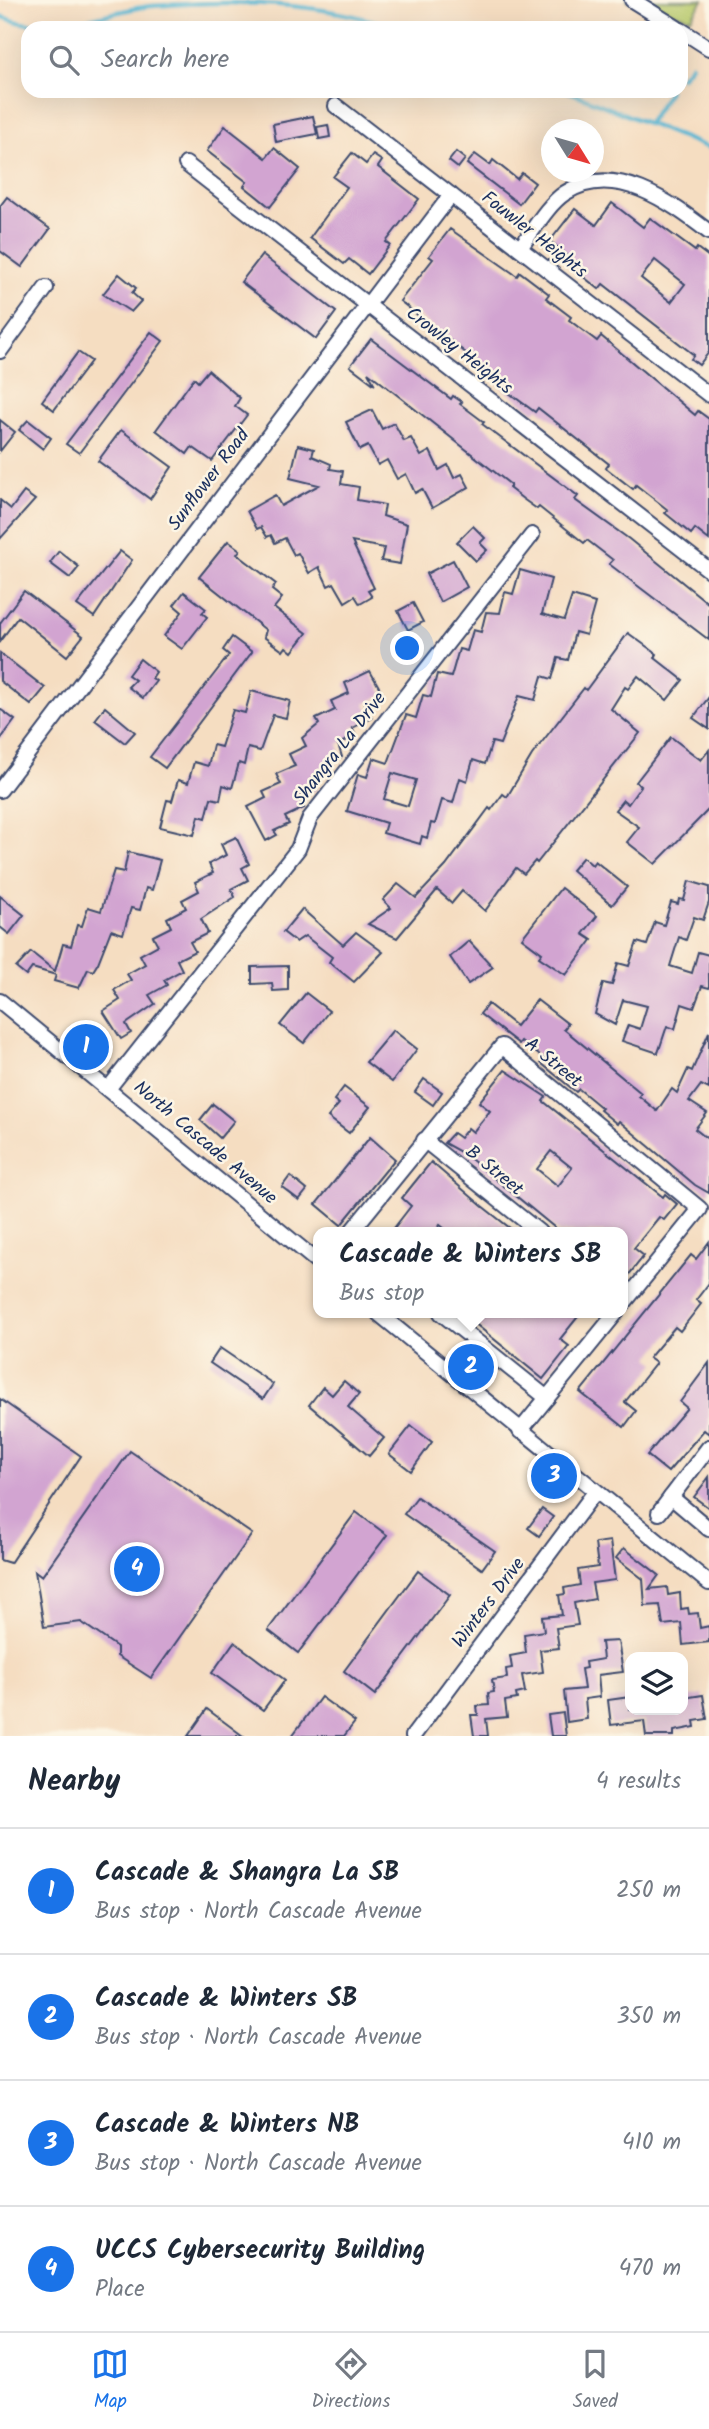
<!DOCTYPE html>
<html lang="en">
<head>
<meta charset="utf-8">
<style>
  :root { --surface:#fff; --page:#f2f2f3; --text:#1f2937; --muted:#747a83; --line:#e0e1e3; --accent:#1a73e8 }
  body { margin:0; font-family:Kalam,sans-serif; background:var(--page); color:var(--text) }
  .controls { position:absolute; right:21px; bottom:21px; display:grid; overflow:hidden; border-radius:14px; box-shadow:0 7px 28px #0002 }
  .controls button { width:63px; height:63px; display:grid; place-items:center; padding:0; border:0; border-bottom:2px solid var(--line); background:var(--surface); color:var(--text); font:35px sans-serif }
  .compass { position:absolute; left:541px; top:119px; width:63px; height:63px; border-radius:50%; background:var(--surface); box-shadow:0 7px 28px #0002; rotate:127deg }
  .you { position:absolute; left:408px; top:649px; width:24px; height:24px; margin:-18px; border:5px solid #fff; border-radius:50%; background:#1a73e8; box-shadow:0 0 0 10px #1a73e833 }
  .badge { display:grid; place-items:center; width:46px; height:46px; border-radius:50%; background:var(--accent); color:#fff; font-size:23px; font-weight:700 }
  .pin { position:absolute; translate:-50% -50%; border:4px solid #fff; box-shadow:0 2px 7px #0006 }
  .popup { position:absolute; left:313px; top:1227px; width:315px; height:91px; box-sizing:border-box; display:grid; place-content:center; border-radius:14px; background:var(--surface); filter:drop-shadow(0 2px 5px #0005); font-size:23px; white-space:nowrap; color:var(--muted) }
  .popup b { font-size:26px; color:var(--text) }
  .popup::after { content:''; position:absolute; left:50%; top:100%; margin-left:-14px; border:14px solid transparent; border-top-color:var(--surface) }
  .list { margin:0; padding:0; list-style:none }
  h2 { display:flex; justify-content:space-between; align-items:center; height:91px; margin:0; padding:0 28px; font-size:30px }
  h2 small { font-size:23px; font-weight:400; color:var(--muted) }
  .list li { display:grid; grid-template-columns:46px 1fr auto; gap:21px; align-items:center; box-sizing:border-box; height:126px; padding:0 28px; border-top:2px solid var(--line) }
  .list b { display:block; font-size:26px; white-space:nowrap }
  .list p { margin:0; font-size:23px; white-space:nowrap; color:var(--muted) }
  .list em { font-size:23px; font-style:normal; color:var(--muted) }
  .icon { flex:none; width:38px; height:38px; fill:none; stroke:currentColor; stroke-width:2; stroke-linecap:round; stroke-linejoin:round }
  .map { position:relative; flex:none; width:709px; height:1736px; overflow:hidden }
  .search { position:absolute; background:var(--surface); box-shadow:0 7px 28px #0002; left:21px; right:21px; top:21px; height:77px; display:flex; align-items:center; gap:18px; box-sizing:border-box; padding:0 24px; border-radius:21px; color:var(--muted); font-size:26px }
  .sheet { height:595px; background:var(--surface) }
  nav { display:flex; justify-content:space-around; align-items:center; box-sizing:border-box; height:98px; border-top:2px solid var(--line); background:var(--surface); font-size:19px; color:var(--muted) }
  nav a { display:grid; justify-items:center; gap:4px }
  nav .on { color:var(--accent) }
  .map>svg:first-child { display:block }
  .green { fill:#b9cb6e; stroke:#6a7d66; stroke-width:2 }
  .lines { fill:none; stroke-linecap:round; stroke-linejoin:round }
  .stream { stroke:#55b6d3; stroke-width:4.5 }
  .building { fill:#d2a4d1; fill-rule:evenodd }
  .minor-casing { stroke:#3c496d; stroke-width:18 }
  .minor { stroke:#fff; stroke-width:14 }
  .labels { text-anchor:middle; dominant-baseline:central; stroke-width:5; stroke-linejoin:round; paint-order:stroke }
  .street-label { font-size:19px; fill:#1b2f5e; stroke:#fcf5e5 }
</style>
</head>
<body>
<div class="map">
<svg width="709" height="1736" viewBox="0 0 709 1736">
  <rect width="100%" height="100%" fill="#fcf5e5"/>
  <filter id="ink" filterUnits="userSpaceOnUse"><feTurbulence type="fractalNoise" baseFrequency=".0143" numOctaves="2"/><feDisplacementMap in="SourceGraphic" scale="14" xChannelSelector="R" yChannelSelector="G"/><feConvolveMatrix kernelMatrix="1 2 1 2 8 2 1 2 1" color-interpolation-filters="sRGB"/></filter>
  <filter id="wash" filterUnits="userSpaceOnUse"><feTurbulence type="fractalNoise" baseFrequency=".00686" numOctaves="4" result="noise"/><feDisplacementMap in="SourceGraphic" scale="28" xChannelSelector="R" yChannelSelector="G"/><feGaussianBlur stdDeviation="1.57" result="paint"/><feColorMatrix in="noise" values="0 0 0 0 0 0 0 0 0 0 0 0 0 0 0 0 0 1.4 0 .05"/><feComposite in="paint" operator="in"/></filter>
  <g filter="url(#wash)">
    <rect width="100%" height="100%" fill="#f5ddc1"/>
    <polygon class="green" points="626,0 703,0 691,18"/>
    <g class="lines">
      <g class="stream">
        <path d="M0,16C58,40 94,12 152,6C232,0 319,1 396,28"/>
        <polyline points="681,77 691,65"/>
        <polyline points="567,91 709,148"/>
        <polyline points="648,124 669,91"/>
      </g>
    </g>
    <g id="blocks">
      <g class="building">
        <polygon points="313,116 317,134 276,142 273,124"/>
        <polygon points="328,125 330,137 319,139 317,127"/>
        <polygon points="225,126 266,158 274,148 300,169 270,207 244,186 247,182 207,151"/>
        <polygon points="456,152 465,159 458,168 449,161"/>
        <polygon points="352,153 366,164 373,155 382,161 378,167 419,199 386,242 390,245 368,274 349,259 344,264 310,238 347,187 333,177"/>
        <polygon points="475,154 490,165 493,160 517,179 522,173 535,183 519,204 467,164"/>
        <polygon points="7,197 50,229 22,267 0,251 0,206"/>
        <path d="M612,203L643,227L650,218L695,251L697,248L709,257V352L699,365L691,359L694,355L603,284L599,289L571,267L575,262L550,241L575,209L596,225ZM655,260L685,284L671,302L641,278Z"/>
        <polygon points="450,229 517,276 520,272 549,294 546,298 571,317 569,320 597,341 601,336 695,415 698,411 709,419 709,540 695,529 691,534 665,513 668,510 636,485 633,489 606,468 609,464 538,408 535,412 505,390 488,374 490,372 400,301 433,259 429,256"/>
        <polygon points="262,255 336,312 316,339 241,282"/>
        <polygon points="119,274 136,288 132,293 141,301 131,312 103,294"/>
        <polygon points="151,332 163,341 79,453 66,444"/>
        <polygon points="371,339 451,399 453,396 462,402 460,404 484,422 482,424 578,496 575,500 629,539 709,604 709,640 609,564 613,560 587,540 584,543 539,507 537,509 523,499 509,488 511,485 368,372 375,385 350,366"/>
        <polygon points="78,352 91,361 54,410 42,401"/>
        <polygon points="208,370 240,398 235,406 247,415 212,461 192,447 187,454 156,430 194,378 198,382"/>
        <polygon points="372,410 382,429 394,423 404,441 411,438 421,456 430,451 439,470 448,465 454,478 462,474 469,487 432,508 422,489 415,493 406,474 397,479 387,460 378,465 368,446 360,450 346,422"/>
        <polygon points="0,420 15,432 0,451"/>
        <polygon points="28,420 51,438 43,449 19,430"/>
        <polygon points="121,430 172,467 150,499 98,461"/>
        <polygon points="298,445 314,449 312,456 331,464 330,469 343,471 341,484 359,487 357,500 385,505 383,516 407,524 400,564 381,561 384,548 352,542 374,588 368,591 372,597 360,604 355,596 345,602 334,583 328,586 319,567 309,573 298,553 294,555 285,538 275,543 271,535 267,537 261,527 257,529 247,511 275,495 281,506 319,485 290,478"/>
        <polygon points="24,492 35,500 0,539 0,500 11,509"/>
        <polygon points="473,526 485,538 480,543 487,550 476,561 457,542"/>
        <polygon points="228,541 240,550 237,554 276,584 272,590 282,598 274,608 307,633 292,652 286,647 283,651 264,637 266,630 199,577"/>
        <polygon points="59,551 79,567 70,578 50,563"/>
        <polygon points="120,551 132,560 94,617 77,605"/>
        <polygon points="453,560 467,587 440,602 426,574"/>
        <path d="M520,570L551,579L542,614L564,620L572,596L595,603L586,635L575,632L568,660L558,658L552,679L542,676L535,700L519,696L500,744L492,742L485,764L473,760L467,781L460,778L453,803L442,800L435,824L431,823L427,838L422,836L420,844L383,833L386,823L347,811L358,774L367,777L373,758L388,763L406,715L416,718L423,695L431,697L437,674L451,677L459,649L467,651L473,630L481,632L486,612L500,613L505,592L513,594ZM392,773L416,780L408,806L384,799Z"/>
        <polygon points="24,591 83,636 67,656 18,617 0,641 0,623"/>
        <polygon points="184,592 206,609 202,613 207,617 182,649 164,636 182,612 174,605"/>
        <polygon points="413,603 423,622 408,630 398,611"/>
        <polygon points="628,633 657,654 655,658 683,680 667,700 638,676 628,689 625,687 611,709 640,733 537,863 535,861 524,874 516,868 485,911 462,891 452,903 437,890 397,938 368,924 391,908 383,900 398,884 416,898 446,866 489,808 491,810 503,794 507,797 532,755 584,688 586,690"/>
        <polygon points="232,637 252,652 165,768 150,757 229,655 223,650"/>
        <polygon points="0,653 45,688 31,705 0,681"/>
        <polygon points="140,659 156,672 152,678 156,681 143,698 128,687 135,680 128,675"/>
        <polygon points="370,671 383,694 365,704 372,718 352,728 356,736 338,744 342,757 327,765 331,773 313,782 317,789 299,797 304,808 285,817 289,824 274,831 277,835 266,841 248,807 266,798 263,792 281,784 276,774 295,766 289,754 306,746 302,738 319,724 316,719 335,710 331,701 349,693 345,683"/>
        <polygon points="251,691 290,701 286,718 273,715 260,751 248,748 244,765 239,763 232,788 223,785 220,800 211,798 206,818 199,816 194,835 160,827 167,800 172,801 178,780 188,783 194,762 208,766 213,745 221,747 233,710 245,713"/>
        <polygon points="709,697 709,729 693,718"/>
        <polygon points="105,707 135,732 125,743 95,720"/>
        <polygon points="0,709 15,720 0,740"/>
        <polygon points="671,737 701,760 709,750 709,809 655,864 627,842 639,827 615,810 623,800 628,804 641,786 636,782"/>
        <polygon points="236,837 249,864 242,868 248,880 231,889 235,897 201,919 208,933 190,942 195,951 177,960 182,970 164,980 167,985 149,995 155,1004 126,1024 131,1033 121,1039 103,1011 120,1000 114,990 131,980 127,974 145,964 140,955 158,945 153,936 171,927 167,918 186,908 182,900 199,891 195,882 213,873 209,864 226,855 221,844"/>
        <polygon points="128,852 160,860 152,890 146,888 140,910 131,908 123,934 111,930 98,963 93,971 88,969 79,988 54,981 56,975 32,968 26,976 16,968 31,952 55,971 63,944 71,946 77,925 82,926 88,907 101,911 114,870 124,872"/>
        <polygon points="583,857 592,865 595,861 627,887 612,905 572,870"/>
        <polygon points="689,881 709,887 709,902 703,920 694,917 686,940 679,937 670,966 692,973 698,952 709,955 709,988 702,986 694,1008 682,1004 675,1029 667,1026 658,1053 622,1041 628,1025 640,1029 647,1006 623,1000 615,1025 595,1014 603,983 612,985 618,963 629,966 637,942 647,945 655,922 664,925 671,902 678,904 679,899 684,900"/>
        <polygon points="561,888 597,916 583,934 592,940 566,975 539,957 542,953 522,938"/>
        <polygon points="0,896 24,915 9,934 0,927"/>
        <polygon points="302,909 343,945 356,932 383,952 354,982 329,962 332,957 305,936 296,942 283,932"/>
        <polygon points="469,941 493,967 468,984 450,957"/>
        <polygon points="288,966 288,990 273,991 272,983 252,984 252,967"/>
        <polygon points="306,993 329,1011 304,1043 280,1025"/>
        <polygon points="537,1000 568,1024 564,1029 641,1093 639,1096 657,1111 672,1089 677,1093 688,1069 692,1071 709,1032 709,1089 701,1085 689,1101 707,1113 695,1129 709,1140 709,1193 695,1185 619,1121 617,1124 600,1110 602,1108 579,1089 576,1092 541,1063 544,1059 521,1041 519,1044 480,1014 488,1004 516,1026"/>
        <polygon points="393,1030 417,1049 392,1082 366,1062"/>
        <path d="M505,1070L546,1097L543,1101L663,1197L665,1194L677,1204L664,1220L659,1217L634,1248L644,1256L623,1282V1232H560L466,1155L444,1143L453,1133L460,1138L468,1128L473,1132L490,1111L479,1102ZM551,1151L572,1168L558,1186L537,1169Z"/>
        <polygon points="424,1079 442,1092 433,1105 415,1092"/>
        <polygon points="344,1087 370,1107 349,1133 328,1117 339,1104 334,1100"/>
        <polygon points="213,1104 234,1121 220,1138 200,1120"/>
        <polygon points="370,1137 395,1159 341,1225 316,1204"/>
        <polygon points="431,1162 482,1206 515,1232 449,1232 440,1225 435,1232 391,1232 411,1206 402,1198"/>
        <polygon points="290,1176 307,1190 299,1200 282,1187"/>
        <polygon points="709,1242 709,1283 696,1300 701,1304 680,1331 675,1327 649,1358 656,1363 625,1402 636,1411 624,1427 580,1392 691,1255 696,1259"/>
        <polygon points="462,1313 581,1313 560,1339 569,1346 543,1379"/>
        <polygon points="220,1348 273,1384 263,1399 210,1363"/>
        <polygon points="709,1363 709,1434 704,1430 668,1472 647,1455 687,1408 680,1402"/>
        <polygon points="344,1381 359,1394 348,1407 384,1438 369,1456 309,1405 323,1387 332,1395"/>
        <polygon points="0,1399 81,1456 10,1563 0,1560"/>
        <polygon points="411,1426 432,1442 411,1471 389,1454"/>
        <polygon points="130,1451 252,1534 151,1678 117,1656 117,1647 81,1622 44,1627 35,1571 42,1576"/>
        <polygon points="709,1477 709,1508 694,1497"/>
        <polygon points="417,1497 495,1551 482,1569 404,1514"/>
        <polygon points="542,1509 553,1517 539,1536 528,1528"/>
        <polygon points="356,1512 387,1535 298,1653 268,1630"/>
        <polygon points="610,1541 615,1580 592,1583 595,1599 574,1603 578,1625 556,1628 559,1648 540,1650 543,1672 522,1675 525,1692 516,1694 517,1699 505,1701 507,1717 486,1719 488,1736 474,1736 471,1715 478,1715 477,1706 489,1705 488,1693 494,1692 492,1680 507,1678 506,1669 512,1668 510,1656 526,1653 524,1634 544,1631 542,1617 562,1615 559,1595 565,1594 564,1588 580,1585 578,1570 598,1567 595,1543"/>
        <polygon points="624,1548 659,1575 649,1589 667,1587 668,1595 680,1593 681,1609 688,1608 689,1614 698,1613 700,1628 709,1626 709,1642 683,1645 681,1623 663,1625 660,1605 645,1606 643,1579 616,1558"/>
        <polygon points="418,1571 450,1595 375,1695 344,1671"/>
        <polygon points="618,1641 623,1672 598,1675 600,1697 585,1699 587,1719 567,1722 564,1691 584,1689 581,1669 586,1668 585,1662 603,1659 601,1642"/>
        <polygon points="234,1642 285,1680 263,1710 212,1673"/>
        <polygon points="703,1695 707,1719 694,1721 695,1727 674,1731 674,1736 646,1736 644,1721 611,1725 608,1700 630,1697 630,1710 644,1710 644,1713 683,1710 683,1698"/>
        <polygon points="321,1697 355,1722 344,1736 292,1736"/>
        <polygon points="207,1709 243,1736 188,1736"/>
        <polygon points="563,1713 566,1736 551,1736 548,1715"/>
      </g>
    </g>
  </g>
  <g filter="url(#ink)">
    <use href="#blocks" fill-opacity="0" stroke="#3c496d" stroke-width="2"/>
    <g class="lines">
      <defs>
        <g id="minor">
          <polyline points="632,0 677,28"/>
          <polyline points="681,30 709,48"/>
          <polyline points="336,106 709,395"/>
          <polyline points="186,164 709,570"/>
          <path d="M520,248C533,231 547,205 565,193C614,161 670,202 709,232"/>
          <polyline points="0,351 46,288"/>
          <polyline points="0,790 451,195"/>
          <polyline points="0,1001 319,1263"/>
          <polyline points="108,1089 298,849 310,818 532,535"/>
          <polyline points="424,1140 539,1232"/>
          <polyline points="351,1232 502,1046 700,1209 623,1304"/>
          <polyline points="378,1313 709,1583"/>
          <polyline points="441,1313 547,1398"/>
          <polyline points="520,1431 616,1313"/>
          <polyline points="671,1497 709,1529"/>
          <polyline points="659,1513 709,1447"/>
          <polyline points="413,1736 595,1492"/>
        </g>
      </defs>
      <use href="#minor" class="minor-casing"/>
      <use href="#minor" class="minor"/>
    </g>
  </g>
  <g class="labels">
    <g class="street-label">
      <text transform="translate(534 235) rotate(38)">Fouwler Heights</text>
      <text transform="translate(459 351) rotate(38)">Crowley Heights</text>
      <text transform="translate(209 480) rotate(-53)">Sunflower Road</text>
      <text transform="translate(340 749) rotate(-52)">Shangra La Drive</text>
      <text transform="translate(553 1063) rotate(39)">A Street</text>
      <text transform="translate(205 1143) rotate(40)">North Cascade Avenue</text>
      <text transform="translate(494 1171) rotate(39)">B Street</text>
      <text transform="translate(489 1603) rotate(-53)">Winters Drive</text>
    </g>
  </g>
</svg>
<div class="controls">
<button><svg class="icon" aria-label="layers" viewBox="0 0 24 24"><path d="M12 4l9 5-9 5-9-5zM3 14l9 5 9-5"/></svg></button>
</div>
<svg class="compass" viewBox="-18 -18 36 36"><path d="M0-13l5 13h-10z" fill="#e53935"/><path d="M0 13l5-13h-10z" fill="#747a83"/></svg>
<div class="you"></div>
<div class="pin badge" style="left:86px;top:1047px">1</div>
<div class="pin badge" style="left:471px;top:1367px">2</div>
<div class="popup"><b>Cascade &amp; Winters SB</b>Bus stop</div>
<div class="pin badge" style="left:554px;top:1476px">3</div>
<div class="pin badge" style="left:137px;top:1569px">4</div>
<div class="search"><svg class="icon" aria-label="search" viewBox="0 0 24 24"><circle cx="10" cy="10" r="6"/><path d="M15 15l6 6"/></svg>Search here</div>
</div>
<section class="sheet">
<h2>Nearby<small>4 results</small></h2>
<ul class="list">
<li><span class="badge">1</span><div><b>Cascade &amp; Shangra La SB</b><p>Bus stop · North Cascade Avenue</p></div><em>250 m</em></li>
<li><span class="badge">2</span><div><b>Cascade &amp; Winters SB</b><p>Bus stop · North Cascade Avenue</p></div><em>350 m</em></li>
<li><span class="badge">3</span><div><b>Cascade &amp; Winters NB</b><p>Bus stop · North Cascade Avenue</p></div><em>410 m</em></li>
<li><span class="badge">4</span><div><b>UCCS Cybersecurity Building</b><p>Place</p></div><em>470 m</em></li>
</ul>
</section>
<nav>
<a class="on"><svg class="icon" aria-label="map" viewBox="0 0 24 24"><path d="M3 6l6-2 6 2 6-2v14l-6 2-6-2-6 2zM9 4v14M15 6v14"/></svg>Map</a>
<a><svg class="icon" aria-label="directions" viewBox="0 0 24 24"><path d="M12 3l9 9-9 9-9-9zM9 14v-3h6M13 9l2 2-2 2"/></svg>Directions</a>
<a><svg class="icon" aria-label="saved" viewBox="0 0 24 24"><path d="M7 4h10v16l-5-4-5 4z"/></svg>Saved</a>
</nav>
</body>
</html>
